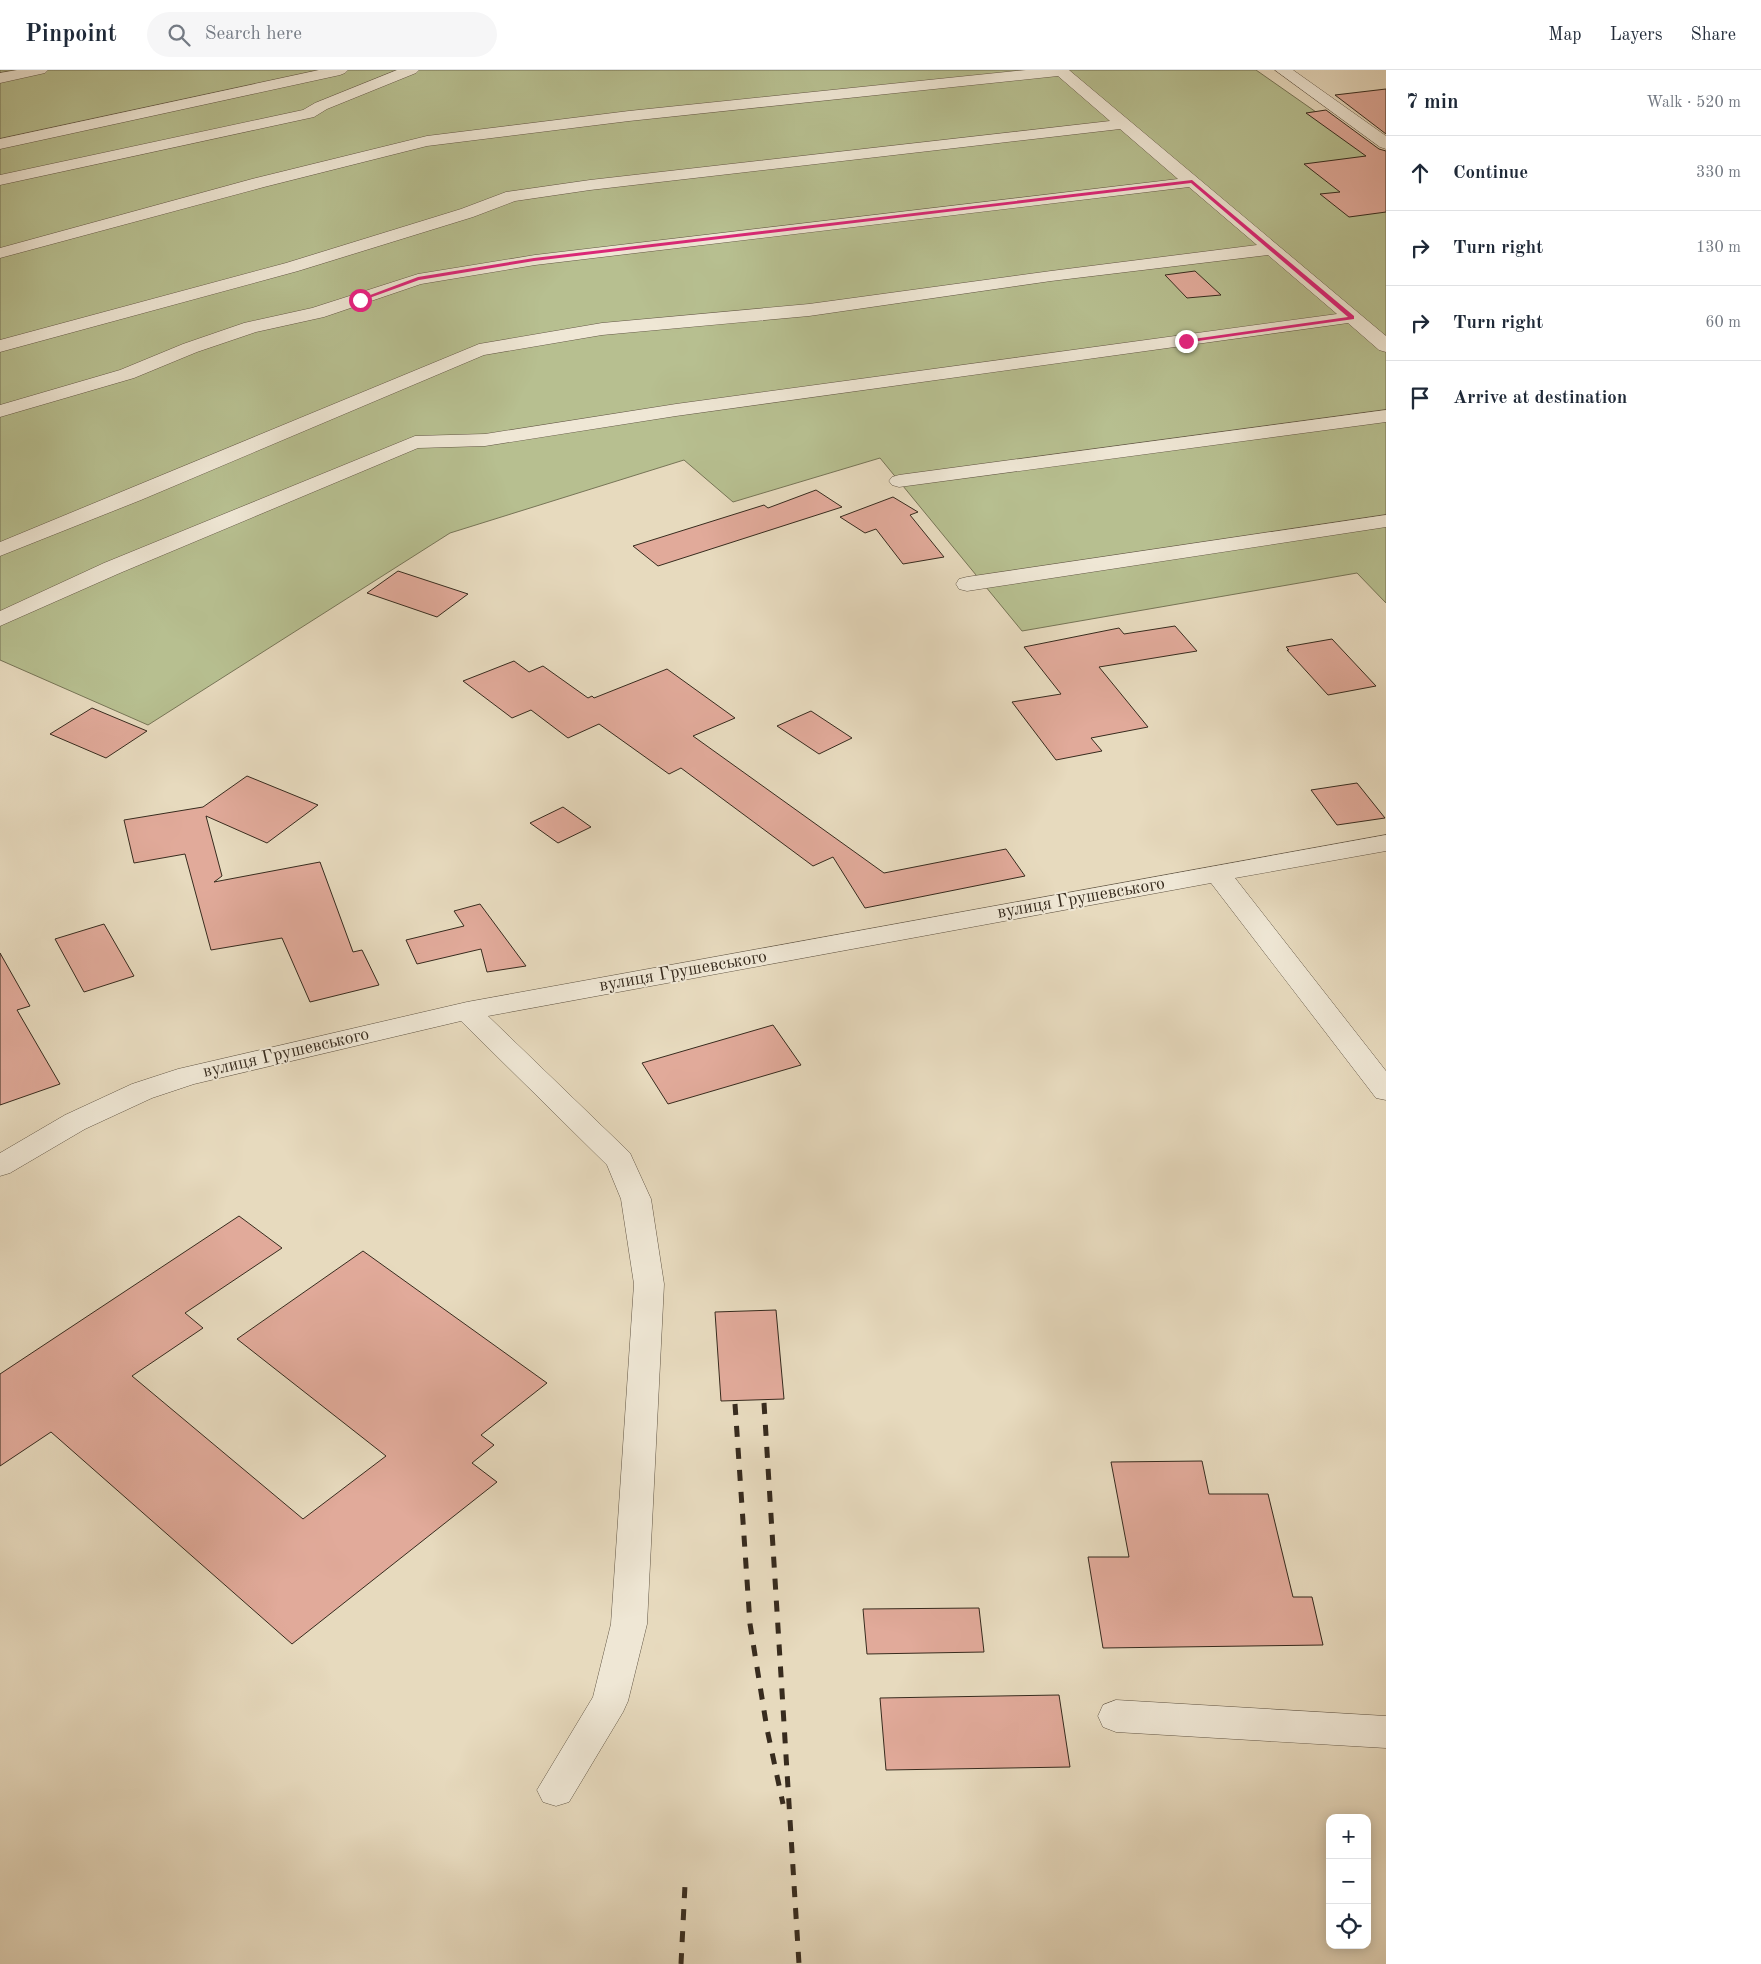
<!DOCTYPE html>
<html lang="en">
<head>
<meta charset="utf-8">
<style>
  :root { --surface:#fff; --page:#f6f6f7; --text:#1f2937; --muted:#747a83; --line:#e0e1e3 }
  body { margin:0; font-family:"Old Standard TT",serif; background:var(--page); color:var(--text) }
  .controls { position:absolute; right:15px; bottom:15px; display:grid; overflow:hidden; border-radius:10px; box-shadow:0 2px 12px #0003 }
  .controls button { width:45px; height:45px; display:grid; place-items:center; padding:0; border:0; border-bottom:1px solid var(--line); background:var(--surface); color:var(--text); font:25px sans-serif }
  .stop { position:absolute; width:15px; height:15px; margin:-11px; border:4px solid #db2777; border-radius:50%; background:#fff }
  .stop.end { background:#db2777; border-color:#fff; box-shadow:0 1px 5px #0008 }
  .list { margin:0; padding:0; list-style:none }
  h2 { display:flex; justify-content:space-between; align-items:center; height:65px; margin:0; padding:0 20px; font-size:21px }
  h2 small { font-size:16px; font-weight:400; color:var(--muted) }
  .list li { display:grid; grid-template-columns:32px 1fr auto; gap:15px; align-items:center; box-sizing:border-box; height:75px; padding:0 20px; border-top:1px solid var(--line) }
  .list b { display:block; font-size:19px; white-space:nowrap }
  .list em { font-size:16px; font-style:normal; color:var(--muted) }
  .icon { flex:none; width:28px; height:28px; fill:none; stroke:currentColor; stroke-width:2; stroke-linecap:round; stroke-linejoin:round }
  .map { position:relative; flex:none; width:1386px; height:1894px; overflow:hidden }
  header { display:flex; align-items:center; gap:30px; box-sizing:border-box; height:70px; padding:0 25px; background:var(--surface); border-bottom:1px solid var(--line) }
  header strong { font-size:24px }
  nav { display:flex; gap:28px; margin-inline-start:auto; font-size:18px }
  .search { width:350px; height:45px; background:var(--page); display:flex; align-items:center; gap:12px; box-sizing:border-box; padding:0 18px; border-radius:28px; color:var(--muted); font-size:19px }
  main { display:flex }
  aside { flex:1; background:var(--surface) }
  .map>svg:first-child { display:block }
  .green { fill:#b7bf90; stroke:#777557 }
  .building { fill:#e1aa9a; stroke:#372b1e }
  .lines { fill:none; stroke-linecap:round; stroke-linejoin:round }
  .minor-casing { stroke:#635746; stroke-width:1 }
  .minor { fill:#efe7d5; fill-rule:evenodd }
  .rail { stroke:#372b1e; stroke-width:5; stroke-dasharray:11 11; stroke-linecap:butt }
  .route { fill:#db2777 }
  .labels { text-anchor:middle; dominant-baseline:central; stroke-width:4; stroke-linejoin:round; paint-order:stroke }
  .street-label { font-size:18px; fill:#372b1e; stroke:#efe7d5 }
</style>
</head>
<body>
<header>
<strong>Pinpoint</strong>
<div class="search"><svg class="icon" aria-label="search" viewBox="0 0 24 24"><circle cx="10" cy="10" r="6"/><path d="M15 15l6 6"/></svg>Search here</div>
<nav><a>Map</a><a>Layers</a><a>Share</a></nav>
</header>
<main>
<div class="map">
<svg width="1386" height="1894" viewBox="0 0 1386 1894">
  <rect width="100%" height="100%" fill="#e7dabe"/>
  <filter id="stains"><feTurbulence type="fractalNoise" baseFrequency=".004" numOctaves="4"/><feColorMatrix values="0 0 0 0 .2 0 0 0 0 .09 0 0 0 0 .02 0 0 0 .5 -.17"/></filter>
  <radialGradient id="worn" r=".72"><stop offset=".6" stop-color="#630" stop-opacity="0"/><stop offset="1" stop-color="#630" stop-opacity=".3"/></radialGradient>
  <polygon class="green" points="0,0 1256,0 1386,91 1386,533 1357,503 1022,561 880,388 733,432 684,390 450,463 148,655 0,590"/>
  <g class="building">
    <polygon points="1386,19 1386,64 1335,25"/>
    <polygon points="1326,40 1379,79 1386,81 1386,142 1349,147 1320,124 1340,122 1304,94 1366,86 1306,43"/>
    <polygon points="1195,201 1221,225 1187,228 1165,205"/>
    <polygon points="816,420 842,437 658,496 633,476 764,435 768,438"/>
    <polygon points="893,427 918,442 910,445 944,487 903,494 876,459 865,463 840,447"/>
    <polygon points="398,501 468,524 437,547 367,523"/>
    <polygon points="1175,556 1197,581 1099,597 1148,657 1091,668 1102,681 1056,690 1012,632 1061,624 1024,577 1119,558 1124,564"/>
    <polygon points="1332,569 1376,616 1328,625 1287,580 1289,580 1286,577"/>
    <polygon points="514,591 529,602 543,596 588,628 592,626 594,628 667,599 735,648 693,666 884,803 1006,779 1025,806 865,838 833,787 813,796 681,698 669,704 599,654 568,668 531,640 512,648 463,611"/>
    <polygon points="92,638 147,661 106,688 50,664"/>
    <polygon points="811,641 852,668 819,684 777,656"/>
    <polygon points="247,706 318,735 267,773 206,746 222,806 214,812 320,792 353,882 362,880 379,915 310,932 282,868 211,880 185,784 134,793 124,750 203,737"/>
    <polygon points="1357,713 1385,748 1337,755 1311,720"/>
    <polygon points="563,737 591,757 558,773 530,753"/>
    <polygon points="480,834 526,896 487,902 481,879 417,894 406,870 464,856 454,841"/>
    <polygon points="104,854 134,906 84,922 55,869"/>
    <polygon points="0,883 30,936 17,940 60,1014 0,1035"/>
    <polygon points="773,955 801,995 668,1034 642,993"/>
    <polygon points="239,1146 282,1178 185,1243 203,1258 132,1306 303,1449 386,1386 237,1269 363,1181 547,1313 481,1365 494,1375 472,1393 497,1412 292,1574 51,1362 0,1396 0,1304"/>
    <polygon points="776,1240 784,1329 721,1331 715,1242"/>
    <polygon points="1202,1391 1209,1424 1268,1424 1293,1527 1312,1527 1323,1575 1103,1578 1088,1487 1129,1487 1111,1392"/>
    <polygon points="979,1538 984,1582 867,1584 863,1539"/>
    <polygon points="1059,1625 1070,1697 886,1700 880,1628"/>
  </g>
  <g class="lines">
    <defs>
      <g id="minor">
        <polygon points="17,0 48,0 45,3 0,13 0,3"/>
        <polygon points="319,0 348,0 345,3 340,5 0,79 0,69"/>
        <polygon points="397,0 419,0 416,3 327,39 314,47 0,115 0,105 303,40 315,33"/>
        <polygon points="1026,0 1069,0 1386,266 1386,282 1379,280 1348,253 676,346 485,376 418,378 120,503 0,556 0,541 104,493 415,366 485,364 676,334 1337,244 1268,185 1051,211 809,246 602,265 484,285 141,430 0,486 0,472 479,274 602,253 809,234 1051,201 1257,175 1189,117 535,195 421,214 324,247 256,262 197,282 134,308 0,347 0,335 120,300 183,274 244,253 312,238 418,204 535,185 1178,109 1120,59 590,120 515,131 473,147 298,201 0,282 0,270 286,193 461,139 506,122 590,110 1110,51 1058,6 629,51 427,76 264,117 0,188 0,178 252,109 427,66 629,41"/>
        <polygon points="1275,0 1293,0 1386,66 1386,79 1380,77"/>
        <polygon points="1386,340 1386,352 899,417 892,415 889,411 892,407 899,405"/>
        <polygon points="1386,445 1386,457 967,521 959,519 956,514 959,509 967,507"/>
        <polygon points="1386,765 1386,781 1235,808 1386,1001 1386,1030 1376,1028 1211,813 488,946 630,1083 651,1129 664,1214 647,1554 628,1631 623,1642 569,1732 556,1736 543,1732 537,1720 593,1627 611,1554 634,1214 621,1129 607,1095 461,951 194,1014 152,1028 85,1059 10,1103 0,1106 0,1083 65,1045 132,1014 178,999 467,932"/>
        <polygon points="1116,1630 1386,1646 1386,1678 1116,1662 1103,1657 1098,1646 1103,1635"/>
      </g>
    </defs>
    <use href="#minor" class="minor-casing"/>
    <use href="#minor" class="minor"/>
    <g class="rail">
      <polyline points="764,1333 799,1894"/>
      <polyline points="735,1334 750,1554 767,1659 783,1734"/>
      <polyline points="681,1894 685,1815"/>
    </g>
  </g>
  <polygon class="route" points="1192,110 1354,246 1354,249 1184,273 1186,270 1348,247 1191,113 534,191 419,210 361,231 357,230 418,207 534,188"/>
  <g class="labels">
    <g class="street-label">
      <text transform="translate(1081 828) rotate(-10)">вулиця Грушевського</text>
      <text transform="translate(683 901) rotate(-10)">вулиця Грушевського</text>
      <text transform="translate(286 983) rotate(-13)">вулиця Грушевського</text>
    </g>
  </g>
  <rect width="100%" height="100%" filter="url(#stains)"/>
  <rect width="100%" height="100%" fill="url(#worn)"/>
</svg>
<div class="controls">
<button>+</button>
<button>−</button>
<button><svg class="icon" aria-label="locate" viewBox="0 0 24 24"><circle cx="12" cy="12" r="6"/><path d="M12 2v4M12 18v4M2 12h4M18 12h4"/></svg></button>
</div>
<div class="stop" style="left:360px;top:230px"></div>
<div class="stop end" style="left:1186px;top:271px"></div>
</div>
<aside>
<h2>7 min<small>Walk · 520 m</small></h2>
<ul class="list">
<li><svg class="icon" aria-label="ahead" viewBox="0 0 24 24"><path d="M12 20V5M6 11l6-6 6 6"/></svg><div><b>Continue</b></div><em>330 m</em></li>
<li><svg class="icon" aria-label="right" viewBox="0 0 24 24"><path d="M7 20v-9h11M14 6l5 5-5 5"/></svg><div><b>Turn right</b></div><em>130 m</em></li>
<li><svg class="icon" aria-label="right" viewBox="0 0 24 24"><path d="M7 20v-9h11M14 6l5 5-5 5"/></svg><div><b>Turn right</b></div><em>60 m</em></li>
<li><svg class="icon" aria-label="arrive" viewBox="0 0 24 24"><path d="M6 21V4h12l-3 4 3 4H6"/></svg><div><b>Arrive at destination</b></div></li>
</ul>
</aside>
</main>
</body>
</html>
